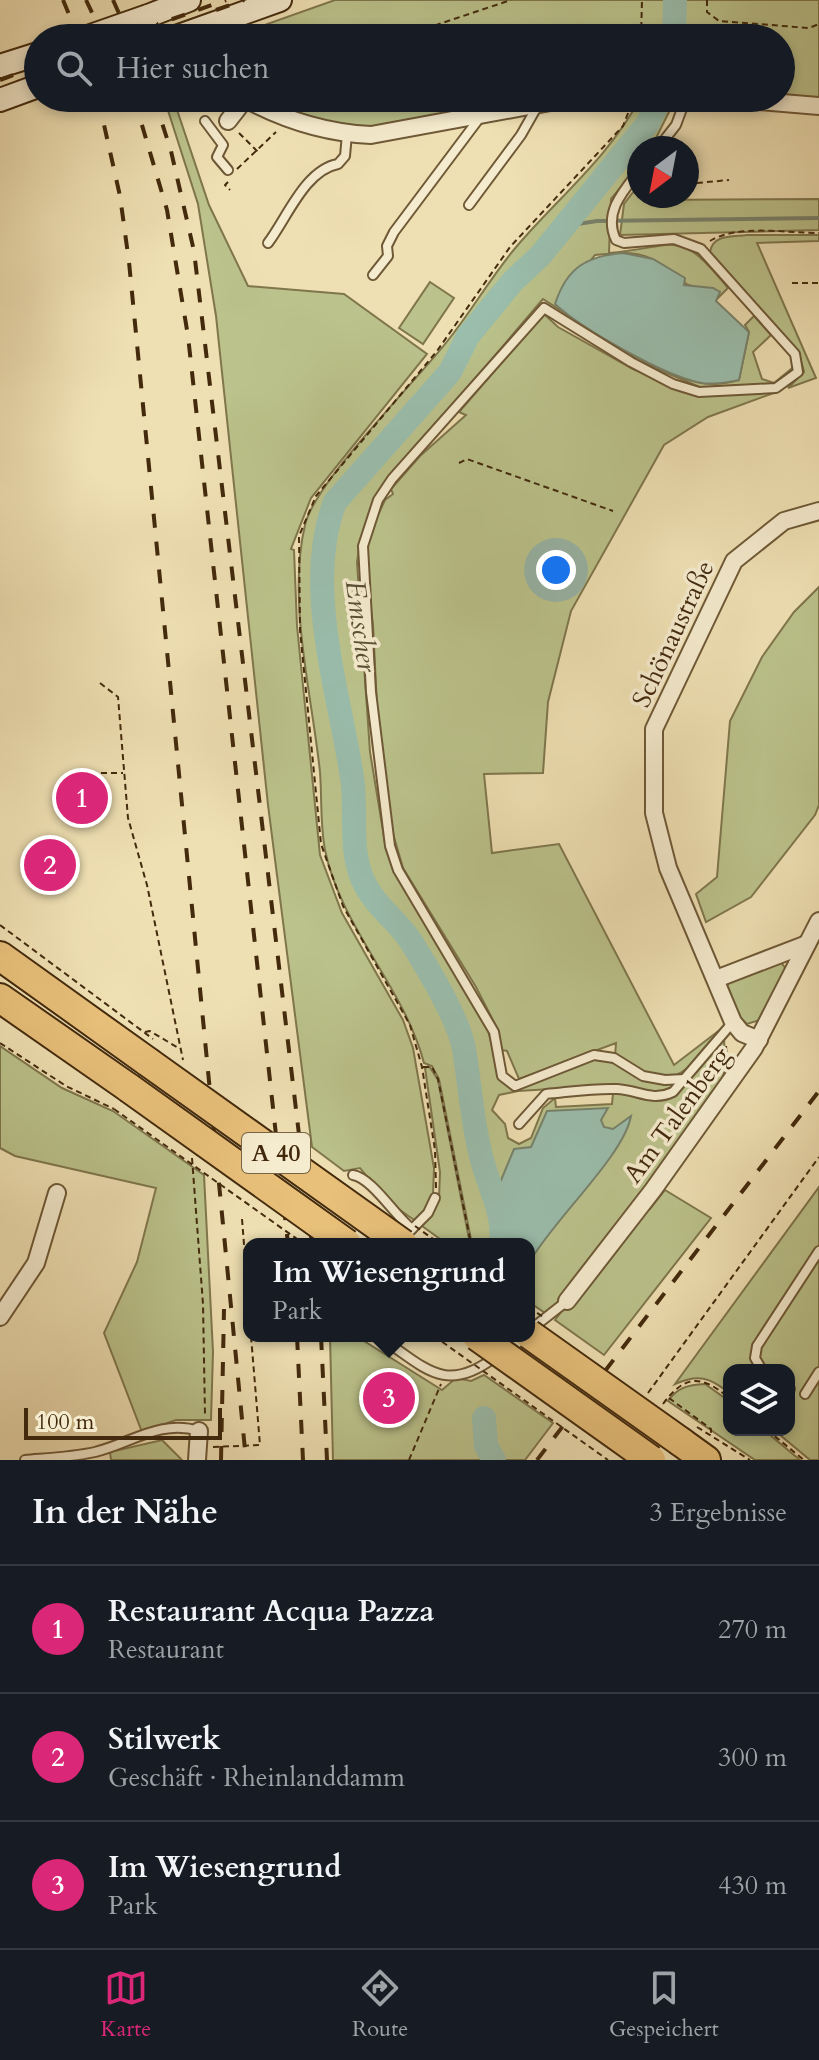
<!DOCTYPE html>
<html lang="de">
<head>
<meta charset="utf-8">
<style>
  :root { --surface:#171b24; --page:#20242c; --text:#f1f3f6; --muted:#9ea1a6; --line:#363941; --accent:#db2777 }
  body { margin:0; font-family:Cardo,serif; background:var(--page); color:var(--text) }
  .controls { position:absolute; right:24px; bottom:24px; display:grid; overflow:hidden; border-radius:16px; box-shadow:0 4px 12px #0003 }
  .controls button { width:72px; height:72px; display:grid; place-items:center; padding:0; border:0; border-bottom:2px solid var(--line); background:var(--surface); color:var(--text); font:40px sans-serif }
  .compass { position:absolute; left:627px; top:136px; width:72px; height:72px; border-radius:50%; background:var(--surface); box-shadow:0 4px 12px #0003; rotate:212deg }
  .scale { position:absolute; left:24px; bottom:20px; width:198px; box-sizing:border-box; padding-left:8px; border:4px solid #432a0d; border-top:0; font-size:22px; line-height:28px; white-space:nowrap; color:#432a0d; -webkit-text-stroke:6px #f5ebce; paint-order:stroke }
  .you { position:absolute; left:556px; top:570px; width:28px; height:28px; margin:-20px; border:6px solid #fff; border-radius:50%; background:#1a73e8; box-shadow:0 0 0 12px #1a73e833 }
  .badge { display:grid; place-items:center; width:52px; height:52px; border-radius:50%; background:var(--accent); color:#fff; font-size:26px; font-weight:700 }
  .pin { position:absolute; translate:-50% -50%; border:4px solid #fff; box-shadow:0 2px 8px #0006 }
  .popup { position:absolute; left:243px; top:1238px; width:292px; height:104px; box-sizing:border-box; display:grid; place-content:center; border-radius:16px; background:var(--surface); filter:drop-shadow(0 2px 6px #0005); font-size:26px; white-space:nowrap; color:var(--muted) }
  .popup b { font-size:30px; color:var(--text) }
  .popup::after { content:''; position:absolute; left:50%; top:100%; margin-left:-16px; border:16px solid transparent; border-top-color:var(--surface) }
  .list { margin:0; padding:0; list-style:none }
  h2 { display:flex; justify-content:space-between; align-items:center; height:104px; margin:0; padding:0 32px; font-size:34px }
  h2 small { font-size:26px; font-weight:400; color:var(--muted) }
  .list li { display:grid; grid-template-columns:52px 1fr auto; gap:24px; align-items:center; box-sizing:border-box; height:128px; padding:0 32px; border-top:2px solid var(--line) }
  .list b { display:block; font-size:30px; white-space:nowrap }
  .list p { margin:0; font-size:26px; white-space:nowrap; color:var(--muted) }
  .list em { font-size:26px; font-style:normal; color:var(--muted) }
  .icon { flex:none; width:44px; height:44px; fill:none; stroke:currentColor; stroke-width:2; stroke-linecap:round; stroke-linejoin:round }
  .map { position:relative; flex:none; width:819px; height:1460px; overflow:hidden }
  .search { position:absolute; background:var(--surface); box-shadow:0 4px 12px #0003; left:24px; right:24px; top:24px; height:88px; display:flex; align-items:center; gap:20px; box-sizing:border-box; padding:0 28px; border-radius:44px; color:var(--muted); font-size:30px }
  .sheet { height:488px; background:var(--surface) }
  nav { display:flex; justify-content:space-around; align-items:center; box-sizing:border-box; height:112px; border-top:2px solid var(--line); background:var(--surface); font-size:22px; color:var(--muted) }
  nav a { display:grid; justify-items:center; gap:4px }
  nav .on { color:var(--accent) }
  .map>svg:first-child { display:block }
  .green { fill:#bbc28b; stroke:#7f764c; stroke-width:2 }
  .water { fill:#9abdac; stroke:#77826c; stroke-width:2 }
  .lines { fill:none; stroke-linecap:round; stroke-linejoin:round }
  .stream { stroke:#77826c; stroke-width:4 }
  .river { stroke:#9abdac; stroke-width:24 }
  .lane-casing { stroke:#6e5836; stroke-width:12 }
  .street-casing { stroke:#6e5836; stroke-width:20 }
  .secondary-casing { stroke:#432a0d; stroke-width:26 }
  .highway-casing { stroke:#432a0d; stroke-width:32 }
  .path { stroke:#432a0d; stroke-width:2; stroke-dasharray:6 4; stroke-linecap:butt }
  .lane { stroke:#f5ebce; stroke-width:8 }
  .street { stroke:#f5ebce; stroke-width:16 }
  .secondary { stroke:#f5ebce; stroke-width:22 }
  .highway { stroke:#e8c07a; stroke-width:28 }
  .rail { stroke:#432a0d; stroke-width:4; stroke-dasharray:14 14; stroke-linecap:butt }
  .secondary-bridge-casing { stroke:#432a0d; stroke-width:26; stroke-linecap:butt }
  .highway-bridge-casing { stroke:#432a0d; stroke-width:32; stroke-linecap:butt }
  .path-bridge { stroke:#432a0d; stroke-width:2; stroke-dasharray:6 4; stroke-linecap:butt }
  .secondary-bridge { stroke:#f5ebce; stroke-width:22 }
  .highway-bridge { stroke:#e8c07a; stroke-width:28 }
  .labels { text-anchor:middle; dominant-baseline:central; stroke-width:7; stroke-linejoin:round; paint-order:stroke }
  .shield { fill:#f5ebce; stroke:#786447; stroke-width:2 }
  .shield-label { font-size:24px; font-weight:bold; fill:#432a0d }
  .street-label { font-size:26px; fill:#432a0d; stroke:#f5ebce }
  .water-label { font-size:28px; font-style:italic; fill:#594f35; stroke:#f5ebce }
</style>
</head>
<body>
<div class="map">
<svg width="819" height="1460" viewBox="0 0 819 1460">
  <rect width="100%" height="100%" fill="#efe0b3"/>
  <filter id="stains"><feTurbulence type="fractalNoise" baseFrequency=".0025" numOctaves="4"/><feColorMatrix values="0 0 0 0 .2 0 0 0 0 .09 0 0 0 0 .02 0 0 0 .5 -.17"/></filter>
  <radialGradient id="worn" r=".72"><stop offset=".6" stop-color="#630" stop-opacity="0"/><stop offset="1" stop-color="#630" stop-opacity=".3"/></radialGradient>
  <g class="green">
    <polygon points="335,0 819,0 819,99 781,95 781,38 228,38"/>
    <polygon points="164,98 173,98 209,205 248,286 344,294 427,354 311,498 291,549 294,550 297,626 320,855 342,913 403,1020 413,1048 434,1168 433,1195 427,1211 417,1222 387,1201 360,1168 344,1171 312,1147 268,805 216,316 198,204"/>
    <polygon points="261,98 539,98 362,128 304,118"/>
    <path d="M640,98L675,100L657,136L661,139L654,148H639V166L611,199L609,253C680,247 677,226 728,288L716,300L713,288C676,290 681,273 652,259C634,250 615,253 595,255L556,304C582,328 666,378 702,383C713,385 728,383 739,380L749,332L745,325L754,316L771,335L753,352L762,379L774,383L796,365L775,384L704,389L639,361L543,299C515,332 487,365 458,398C412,451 366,488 357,562L370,752L386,849L402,885L488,1030L500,1078L515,1088L597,1058L677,1082L669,1091L653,1093L619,1085L518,1091L499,1095L492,1110L505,1124L508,1138L519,1144L531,1138L543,1108L555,1098L556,1107L612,1104L613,1093L619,1092C642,1099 654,1105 676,1094L724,1035L725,1069L721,1085L571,1292L545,1313L529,1302V1244H472L439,1079L432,1066L424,1063C404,987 341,928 325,850C320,824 322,798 320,772C312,695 287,601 305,525C315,481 417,381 449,339C473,309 492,275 517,246C558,198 611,155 640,98Z"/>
    <polygon points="634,191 646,200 819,199 819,230 620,235 624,204"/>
    <path d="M747,235H819V241L757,243L816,378L788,388L804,372L799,353L710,252C713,234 732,237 747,235Z"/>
    <polygon points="430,282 454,298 423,344 399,328"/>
    <path d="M544,314L558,327L633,369L698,395L779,391L708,417L664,445L571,611L548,702L543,773L484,774L492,853L559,844L674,1065L721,1029C681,1079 675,1093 615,1056L616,1043L519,1079L507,1051L502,1050L497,1028L476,987L403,868L389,820L378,726L373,625L366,568L368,542L377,517L385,500L393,494L391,489L420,456L466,415L459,412Z"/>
    <polygon points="819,587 819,805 815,815 751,897 706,922 696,894 717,877 730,721 762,657 794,612"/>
    <polygon points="780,961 786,969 760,1020 747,1024 740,1018 727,984"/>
    <polygon points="0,1046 62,1088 113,1111 204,1175 213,1352 211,1420 176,1420 142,1432 104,1333 137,1262 156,1188 15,1156 0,1148"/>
    <polygon points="429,1066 438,1080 470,1244 447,1244 422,1226 439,1199 440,1172 425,1068"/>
    <path d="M819,1187V1460H810L774,1430H789V1370H729V1393C710,1377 698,1374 675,1384Z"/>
    <polygon points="665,1190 711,1218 604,1355 555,1320 644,1205 650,1209"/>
    <polygon points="330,1336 356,1336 442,1390 456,1378 471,1381 484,1375 553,1423 525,1460 333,1460"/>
    <path d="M705,1384L729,1401V1430H764L800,1460H755L668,1401C678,1387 688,1385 705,1384Z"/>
    <polygon points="162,1440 182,1460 111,1460 110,1452"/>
  </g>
  <g class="water">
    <path d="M623,253L653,259L685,278L684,285L713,288L720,292L716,301L749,332L739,380C728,382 713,385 702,383C666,377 582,329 555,304C567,267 587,256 623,253Z"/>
    <path d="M608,1108L601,1120L604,1127L613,1129L631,1116C624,1156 552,1221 529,1263V1244H509L504,1195L499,1185L514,1149L531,1147L547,1111Z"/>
  </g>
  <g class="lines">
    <polyline class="stream" points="555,235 571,225 597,221 819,218"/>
    <g class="river">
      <polyline points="674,38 675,0"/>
      <path d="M501,1244C505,1213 488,1186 481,1156C472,1121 470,1085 464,1049C458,1017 427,967 410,940C395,918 373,905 362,878C349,846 357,811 352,777C339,691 303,585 335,502L450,372L468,336L513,281L540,256L648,123L660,98"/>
      <polyline points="484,1418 486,1446 494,1460"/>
    </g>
    <defs>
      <g id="lane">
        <polyline points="205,121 223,145 217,157 228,170"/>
        <polyline points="658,148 676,125 686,98"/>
        <path d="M639,171C623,191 603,213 616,240L624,243L674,239L701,249L795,354L798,372L776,388L699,392L673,384L631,362L544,308L392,479L378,500L363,546L371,692L390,846L398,870L494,1032L502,1076L515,1086L594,1055L614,1058L643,1076L665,1080L685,1079"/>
        <polyline points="469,205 521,135 538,105"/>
        <path d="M268,243C287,218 305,170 338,164L345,156L347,134"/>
        <polyline points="373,275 388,256 387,246 394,232 481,116"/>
        <path d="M519,1124L546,1094C569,1092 594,1088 617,1089C638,1090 652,1102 673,1092L733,1022"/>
        <path d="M353,1175C372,1178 395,1216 412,1229"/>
        <polyline points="409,1232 428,1213 435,1198"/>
        <polyline points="530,1330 567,1301"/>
        <path d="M378,1336C424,1366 444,1396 495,1357"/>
        <polyline points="762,1370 755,1358 757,1346 819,1251"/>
        <polyline points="789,1389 790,1389"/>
        <polyline points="805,1394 819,1372"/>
        <path d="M25,1460C48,1458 72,1457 95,1452C131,1443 161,1419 199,1431"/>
      </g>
      <g id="street">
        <path d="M244,98C284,120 325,133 371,135L572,98"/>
        <polyline points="723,98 819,106"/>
        <polyline points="228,121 245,99"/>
        <polyline points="716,979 807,944"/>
        <polyline points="759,1040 742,1033 733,1022 668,868 654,813 654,729 734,561 784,521 819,511"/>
        <polyline points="567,1301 653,1190 754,1048 819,921"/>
        <polyline points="0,1317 36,1263 57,1193"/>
        <polyline points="197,1460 199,1431"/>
      </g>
      <g id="secondary">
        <polyline points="148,16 189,0"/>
        <polyline points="173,38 280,0"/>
        <polyline points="0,66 38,54"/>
        <polyline points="0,100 38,86"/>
      </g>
      <g id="highway">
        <polyline points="0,956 148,1062"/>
        <polyline points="0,998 129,1088"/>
        <polyline points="681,1442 706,1460"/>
      </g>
    </defs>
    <use href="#lane" class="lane-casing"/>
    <use href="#street" class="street-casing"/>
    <use href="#secondary" class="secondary-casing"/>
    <use href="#highway" class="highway-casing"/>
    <g class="path">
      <polyline points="707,0 707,12 719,21 809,28 819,24"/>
      <polyline points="397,38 511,0"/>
      <polyline points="641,38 642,0"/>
      <polyline points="239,133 260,154"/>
      <polyline points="237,169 276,132"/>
      <polyline points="228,182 225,185 230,190"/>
      <polyline points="687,184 729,180"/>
      <path d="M710,241C737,224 787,233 819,233"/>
      <polyline points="792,283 819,283"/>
      <polyline points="459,463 467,459 613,511"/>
      <polyline points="100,683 118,697 128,818 147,885 183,1060"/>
      <polyline points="101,773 123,773"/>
      <polyline points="0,925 153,1039"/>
      <polyline points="145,1032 150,1031 180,1049"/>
      <polyline points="0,1043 66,1086 114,1109"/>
      <polyline points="726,1046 727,1060"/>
      <polyline points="423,1067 432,1067 438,1079 471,1244"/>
      <polyline points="192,1158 203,1304 205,1415"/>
      <polyline points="436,1188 435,1150 422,1067 410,1025 343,906 321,844 300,630 299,536 316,496 437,351 510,247 623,126 634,98"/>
      <polyline points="242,1219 249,1308"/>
      <polyline points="648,1393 819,1157"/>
      <polyline points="669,1398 711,1429 711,1434"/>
      <path d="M663,1404C685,1374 702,1375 729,1398"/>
      <polyline points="697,1427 750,1460"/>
      <polyline points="767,1430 804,1460"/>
      <polyline points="213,1447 260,1445 251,1336"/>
      <polyline points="409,1460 441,1384"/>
    </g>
    <use href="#lane" class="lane"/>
    <use href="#street" class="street"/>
    <use href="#secondary" class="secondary"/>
    <use href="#highway" class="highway"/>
    <g class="rail">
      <polyline points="63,0 79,38"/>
      <polyline points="86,0 104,38"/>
      <polyline points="113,0 130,38"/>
      <polyline points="216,10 244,0"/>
      <polyline points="119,38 226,0"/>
      <polyline points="0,80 38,66"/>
      <polyline points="98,98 120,196 129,262 246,1460"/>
      <polyline points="134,98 167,210 188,336 288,1244"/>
      <polyline points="154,98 171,151 194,251 312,1244"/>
      <polyline points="297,1336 303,1460"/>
      <polyline points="321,1336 327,1460"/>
      <polyline points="221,1460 224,1309"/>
      <polyline points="537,1460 819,1091"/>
    </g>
    <defs>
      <polyline id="secondary-bridge" points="85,38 148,16"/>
      <g id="highway-bridge">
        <polyline points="148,1062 403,1244"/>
        <polyline points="129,1088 347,1244"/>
        <polyline points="529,1334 681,1442"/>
        <polyline points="477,1336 651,1460"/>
      </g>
    </defs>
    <use href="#secondary-bridge" class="secondary-bridge-casing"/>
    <use href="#highway-bridge" class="highway-bridge-casing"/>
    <g class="path-bridge">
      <polyline points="114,1109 304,1244"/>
      <polyline points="415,1226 440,1244"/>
      <polyline points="529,1307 543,1317"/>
      <polyline points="434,1336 608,1460"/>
    </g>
    <use href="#secondary-bridge" class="secondary-bridge"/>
    <use href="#highway-bridge" class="highway-bridge"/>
  </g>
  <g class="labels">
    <rect class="shield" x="242" y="1133" width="68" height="40" rx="6"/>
    <g class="shield-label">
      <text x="276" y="1153">A 40</text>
    </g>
    <g class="street-label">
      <text transform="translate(673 634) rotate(-65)">Schönaustraße</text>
      <text transform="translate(677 1115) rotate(-54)">Am Talenberg</text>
    </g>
    <g class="water-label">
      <text transform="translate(361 626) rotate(82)">Emscher</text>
    </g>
  </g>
  <rect width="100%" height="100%" filter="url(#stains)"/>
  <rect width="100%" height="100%" fill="url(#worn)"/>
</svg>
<div class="controls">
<button><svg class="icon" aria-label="layers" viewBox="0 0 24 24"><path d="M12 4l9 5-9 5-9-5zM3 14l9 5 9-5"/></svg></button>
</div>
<svg class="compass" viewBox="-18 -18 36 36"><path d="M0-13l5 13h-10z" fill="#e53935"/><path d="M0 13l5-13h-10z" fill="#9ea1a6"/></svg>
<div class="scale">100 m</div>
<div class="you"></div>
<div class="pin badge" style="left:82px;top:798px">1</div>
<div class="pin badge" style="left:50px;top:865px">2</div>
<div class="pin badge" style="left:389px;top:1398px">3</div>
<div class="popup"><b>Im Wiesengrund</b>Park</div>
<div class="search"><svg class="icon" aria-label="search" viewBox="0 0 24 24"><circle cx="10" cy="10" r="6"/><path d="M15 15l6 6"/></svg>Hier suchen</div>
</div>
<section class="sheet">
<h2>In der Nähe<small>3 Ergebnisse</small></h2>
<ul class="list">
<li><span class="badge">1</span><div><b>Restaurant Acqua Pazza</b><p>Restaurant</p></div><em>270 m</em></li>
<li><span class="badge">2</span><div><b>Stilwerk</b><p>Geschäft · Rheinlanddamm</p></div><em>300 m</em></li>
<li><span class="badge">3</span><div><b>Im Wiesengrund</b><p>Park</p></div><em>430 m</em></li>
</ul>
</section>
<nav>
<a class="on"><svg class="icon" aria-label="map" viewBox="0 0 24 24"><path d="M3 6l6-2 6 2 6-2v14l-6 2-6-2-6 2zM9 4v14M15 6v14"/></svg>Karte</a>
<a><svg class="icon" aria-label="directions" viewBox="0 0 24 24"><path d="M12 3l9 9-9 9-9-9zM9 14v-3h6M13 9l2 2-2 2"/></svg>Route</a>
<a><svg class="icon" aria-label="saved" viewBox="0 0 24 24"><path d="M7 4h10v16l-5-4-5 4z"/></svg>Gespeichert</a>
</nav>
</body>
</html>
